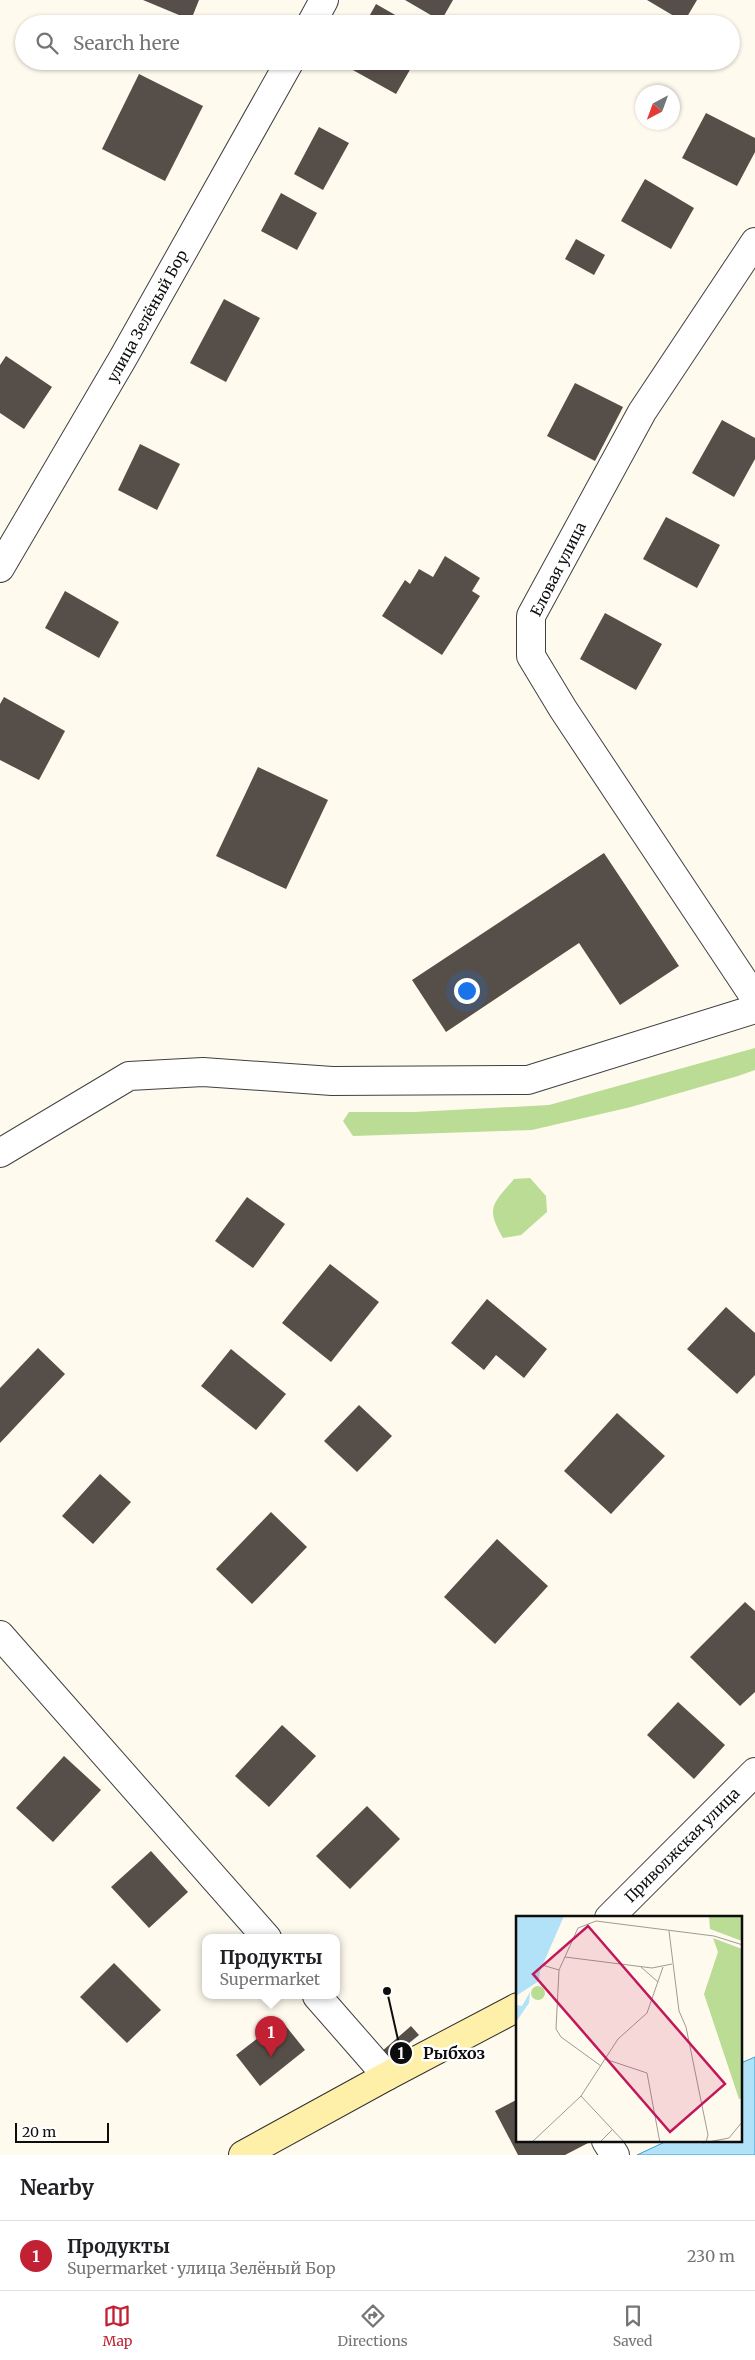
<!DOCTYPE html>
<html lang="en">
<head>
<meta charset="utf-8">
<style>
  :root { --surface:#fff; --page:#f2f2f2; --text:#202124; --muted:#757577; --line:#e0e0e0; --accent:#c22133 }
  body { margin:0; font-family:Merriweather,serif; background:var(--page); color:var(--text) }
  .compass { position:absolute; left:635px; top:85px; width:45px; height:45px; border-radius:50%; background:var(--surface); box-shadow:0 1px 4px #0004; rotate:221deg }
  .scale { position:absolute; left:15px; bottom:12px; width:94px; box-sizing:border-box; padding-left:5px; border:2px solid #0d0d0d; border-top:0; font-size:14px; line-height:18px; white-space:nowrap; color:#0d0d0d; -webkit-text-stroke:4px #fff; paint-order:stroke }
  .you { position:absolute; left:466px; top:990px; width:18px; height:18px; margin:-12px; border:4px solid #fff; border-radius:50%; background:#1a73e8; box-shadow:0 0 0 8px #1a73e833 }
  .badge { display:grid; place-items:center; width:32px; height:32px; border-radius:50%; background:var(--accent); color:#fff; font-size:16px; font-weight:700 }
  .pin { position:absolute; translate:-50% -41px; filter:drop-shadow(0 1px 2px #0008) }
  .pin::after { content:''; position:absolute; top:26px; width:18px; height:15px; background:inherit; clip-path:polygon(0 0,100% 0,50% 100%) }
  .popup { position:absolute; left:202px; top:1934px; width:138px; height:65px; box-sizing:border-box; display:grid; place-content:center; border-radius:10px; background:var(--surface); filter:drop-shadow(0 1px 4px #0005); font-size:16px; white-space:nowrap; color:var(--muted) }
  .popup b { font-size:19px; color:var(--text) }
  .popup::after { content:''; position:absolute; left:50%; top:100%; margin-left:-10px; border:10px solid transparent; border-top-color:var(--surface) }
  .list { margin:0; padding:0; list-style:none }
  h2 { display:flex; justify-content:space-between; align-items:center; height:65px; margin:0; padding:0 20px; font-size:21px }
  h2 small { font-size:16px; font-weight:400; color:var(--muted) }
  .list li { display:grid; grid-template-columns:32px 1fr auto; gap:15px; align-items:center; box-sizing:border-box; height:70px; padding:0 20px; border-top:1px solid var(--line) }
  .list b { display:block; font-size:19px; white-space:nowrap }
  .list p { margin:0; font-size:16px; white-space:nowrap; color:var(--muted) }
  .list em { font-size:16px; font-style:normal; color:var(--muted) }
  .icon { flex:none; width:28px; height:28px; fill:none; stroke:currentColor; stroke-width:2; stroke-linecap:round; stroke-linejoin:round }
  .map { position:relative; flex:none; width:755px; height:2155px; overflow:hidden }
  .search { position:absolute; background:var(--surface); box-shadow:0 1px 4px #0004; left:15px; right:15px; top:15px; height:55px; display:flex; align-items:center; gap:12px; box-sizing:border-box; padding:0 18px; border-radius:28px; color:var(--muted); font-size:19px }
  .sheet { height:135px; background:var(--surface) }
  nav { display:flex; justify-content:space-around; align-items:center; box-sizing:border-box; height:70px; border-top:1px solid var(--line); background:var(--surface); font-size:14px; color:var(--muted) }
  nav a { display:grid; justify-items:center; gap:2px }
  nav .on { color:var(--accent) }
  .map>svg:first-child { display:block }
  .forest { fill:#badc95 }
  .water { fill:#b1e2f8; stroke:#359ed2 }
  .building { fill:#564e49 }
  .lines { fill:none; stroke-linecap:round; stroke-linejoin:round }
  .street-casing { stroke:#404040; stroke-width:30 }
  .secondary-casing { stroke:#2f2f2f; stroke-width:30 }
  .street { stroke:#fff; stroke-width:28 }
  .secondary { stroke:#fff0a9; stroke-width:28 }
  .labels { text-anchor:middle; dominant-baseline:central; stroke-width:5; stroke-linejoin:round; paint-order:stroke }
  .street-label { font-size:15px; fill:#0d0d0d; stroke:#fff }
  .inset-river { fill:none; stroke:#b1e2f8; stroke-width:2.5 }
  .inset-road { fill:none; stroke:#9e9b94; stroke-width:1 }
  .view { fill:#c2185b; fill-opacity:0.15; stroke:#c2185b; stroke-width:2.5 }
  .inset-edge { fill:none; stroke:#0d0d0d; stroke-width:2.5 }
  .leader { fill:none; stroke:#0d0d0d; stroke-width:2 }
  .callout-dot { fill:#0d0d0d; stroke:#fff; stroke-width:2 }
  .mark-label { font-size:15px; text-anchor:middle; font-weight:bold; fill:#fff }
  .callout-label { font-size:16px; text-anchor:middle; font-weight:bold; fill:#0d0d0d; stroke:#fff; stroke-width:5; stroke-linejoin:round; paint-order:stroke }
</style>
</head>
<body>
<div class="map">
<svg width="755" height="2155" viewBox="0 0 755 2155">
  <rect width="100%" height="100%" fill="#fffaee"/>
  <g class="forest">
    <polygon points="755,1048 755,1070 738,1076 631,1107 532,1130 353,1136 343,1121 349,1112 414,1112 549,1105"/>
    <path d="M530,1178L546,1196L547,1212L521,1235L503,1238C485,1207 493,1204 514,1179Z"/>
  </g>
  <polygon class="water" points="755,2057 755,2155 637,2155 667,2141 741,2141 741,2063"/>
  <g class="building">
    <polygon points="143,0 199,0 191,20"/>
    <polygon points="405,0 453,0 441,21"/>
    <polygon points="647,0 697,0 684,22"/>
    <polygon points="376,4 411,24 365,24"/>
    <polygon points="344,61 415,61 396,94 342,64"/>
    <polygon points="139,74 203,106 165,181 102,149"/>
    <polygon points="706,113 755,138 755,152 737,186 682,158"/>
    <polygon points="319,127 349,143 323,190 294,174"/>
    <polygon points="645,179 694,208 671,249 621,221"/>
    <polygon points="281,193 317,213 297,250 261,231"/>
    <polygon points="576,239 605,255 594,275 565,259"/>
    <polygon points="224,299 260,318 226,382 190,363"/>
    <polygon points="6,356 52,387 24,429 0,413 0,365"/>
    <polygon points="575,383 623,407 595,461 547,436"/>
    <polygon points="722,420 755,438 755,459 734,497 692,473"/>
    <polygon points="140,444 180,464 157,510 118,490"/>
    <polygon points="666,517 720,545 697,588 643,559"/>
    <polygon points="445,556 480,578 472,591 480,596 442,655 382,616 405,580 410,584 419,569 433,577"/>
    <polygon points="65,591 119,622 99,658 45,628"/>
    <polygon points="605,613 662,644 636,690 580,659"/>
    <polygon points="4,697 65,731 39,780 0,760 0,704"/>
    <polygon points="258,767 328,800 286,889 216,856"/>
    <polygon points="604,853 679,966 620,1005 579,943 446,1032 412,980"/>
    <polygon points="247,1197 285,1224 253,1268 215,1241"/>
    <polygon points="330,1264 379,1302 331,1362 282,1323"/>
    <polygon points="487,1299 547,1349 524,1378 496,1355 484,1370 451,1343"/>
    <polygon points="726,1307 755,1333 755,1375 737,1394 687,1349"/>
    <polygon points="38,1348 65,1374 0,1443 0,1388"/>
    <polygon points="231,1349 286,1394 256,1430 201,1386"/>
    <polygon points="359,1405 392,1436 357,1472 324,1441"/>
    <polygon points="617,1413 665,1456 611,1514 564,1471"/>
    <polygon points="100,1474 131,1502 93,1544 62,1516"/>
    <polygon points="271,1512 307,1547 252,1604 216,1569"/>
    <polygon points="497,1539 548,1586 495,1644 444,1597"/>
    <polygon points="745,1602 755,1611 755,1692 740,1706 690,1657"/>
    <polygon points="678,1702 725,1745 694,1779 647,1735"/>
    <polygon points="282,1725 316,1756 269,1807 235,1776"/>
    <polygon points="64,1756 101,1790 53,1842 16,1808"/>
    <polygon points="367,1806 400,1839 350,1889 316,1856"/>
    <polygon points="151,1851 188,1892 149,1928 111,1887"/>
    <polygon points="114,1963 161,2010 127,2043 80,1997"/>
    <polygon points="281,2020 305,2050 260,2086 236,2055"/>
    <polygon points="411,2026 419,2035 387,2061 381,2052"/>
    <polygon points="518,2099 518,2141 592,2141 565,2155 518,2155 495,2111"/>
  </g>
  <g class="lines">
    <defs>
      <g id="street">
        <polyline points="311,24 324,0"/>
        <polyline points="755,242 642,412 531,616 531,656 563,709 755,998"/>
        <polyline points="0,568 123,358 290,61"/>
        <polyline points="0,1153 129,1076 203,1072 332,1081 528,1080 755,1009"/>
        <polyline points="0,1635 267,1938"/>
        <polyline points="609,1918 755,1772"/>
        <polyline points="317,1996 387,2076"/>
        <polyline points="606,2141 615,2155"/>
      </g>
      <polyline id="secondary" points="243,2155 387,2076 518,2007"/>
    </defs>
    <use href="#street" class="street-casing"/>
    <use href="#secondary" class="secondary-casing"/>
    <use href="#street" class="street"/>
    <use href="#secondary" class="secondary"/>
  </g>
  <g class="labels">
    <g class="street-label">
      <text transform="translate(147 316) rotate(-61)">улица Зелёный Бор</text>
      <text transform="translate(558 569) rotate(-63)">Еловая улица</text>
      <text transform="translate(682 1845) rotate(-45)">Приволжская улица</text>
    </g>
  </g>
  <g transform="translate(516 1916)">
    <rect width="226" height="226" fill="#fffaee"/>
    <path d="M193,0H226V25L194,13ZM197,22L226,33L227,182L223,183L188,78L202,36ZM15 77a7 7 0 1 1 14 0a7 7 0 1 1-14 0Z" fill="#badc95"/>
    <path d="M0,0H48L24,55L23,65L0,80ZM14,76L13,87L0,106V89L6,90Z" fill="#b1e2f8"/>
    <path class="inset-river" d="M0,8L8,32L26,49"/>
    <path class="inset-road" d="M153,15L163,95L170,111L192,219L190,226M49,41L136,52L156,48M26,49L43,54M125,51L142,66M89,143L131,157L144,227M85,150L45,121L40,113L43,54L62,12L80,5L198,20L227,29M65,180L109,227M15,227L65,180L102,123L131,97L147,51M83,227L96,214M187,227L213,222L227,205"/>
    <path class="view" d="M72,10L209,168L154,216L17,58Z"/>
    <rect width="226" height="226" class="inset-edge"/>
  </g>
  <path class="leader" d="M387 1991L401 2053"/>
  <g class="callout-dot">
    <circle cx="387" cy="1991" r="5"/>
    <circle cx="401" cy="2053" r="12"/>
  </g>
  <g class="mark-label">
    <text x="401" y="2059">1</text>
  </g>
  <g class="callout-label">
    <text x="454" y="2059">Рыбхоз</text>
  </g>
</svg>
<svg class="compass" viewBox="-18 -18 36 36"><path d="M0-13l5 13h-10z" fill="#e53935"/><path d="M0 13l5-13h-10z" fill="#757577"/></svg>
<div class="scale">20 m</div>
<div class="you"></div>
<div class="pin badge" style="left:271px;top:2057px">1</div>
<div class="popup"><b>Продукты</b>Supermarket</div>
<div class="search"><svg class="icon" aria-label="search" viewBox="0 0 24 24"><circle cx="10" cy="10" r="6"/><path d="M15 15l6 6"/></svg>Search here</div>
</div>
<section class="sheet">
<h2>Nearby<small></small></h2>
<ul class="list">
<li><span class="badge">1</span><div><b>Продукты</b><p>Supermarket · улица Зелёный Бор</p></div><em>230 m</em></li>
</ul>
</section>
<nav>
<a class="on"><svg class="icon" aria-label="map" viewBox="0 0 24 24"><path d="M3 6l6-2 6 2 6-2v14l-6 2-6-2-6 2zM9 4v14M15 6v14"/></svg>Map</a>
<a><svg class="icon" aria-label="directions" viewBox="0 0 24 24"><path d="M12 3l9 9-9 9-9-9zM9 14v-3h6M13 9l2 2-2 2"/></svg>Directions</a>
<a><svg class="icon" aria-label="saved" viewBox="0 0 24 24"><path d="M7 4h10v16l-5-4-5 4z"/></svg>Saved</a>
</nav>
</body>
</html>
